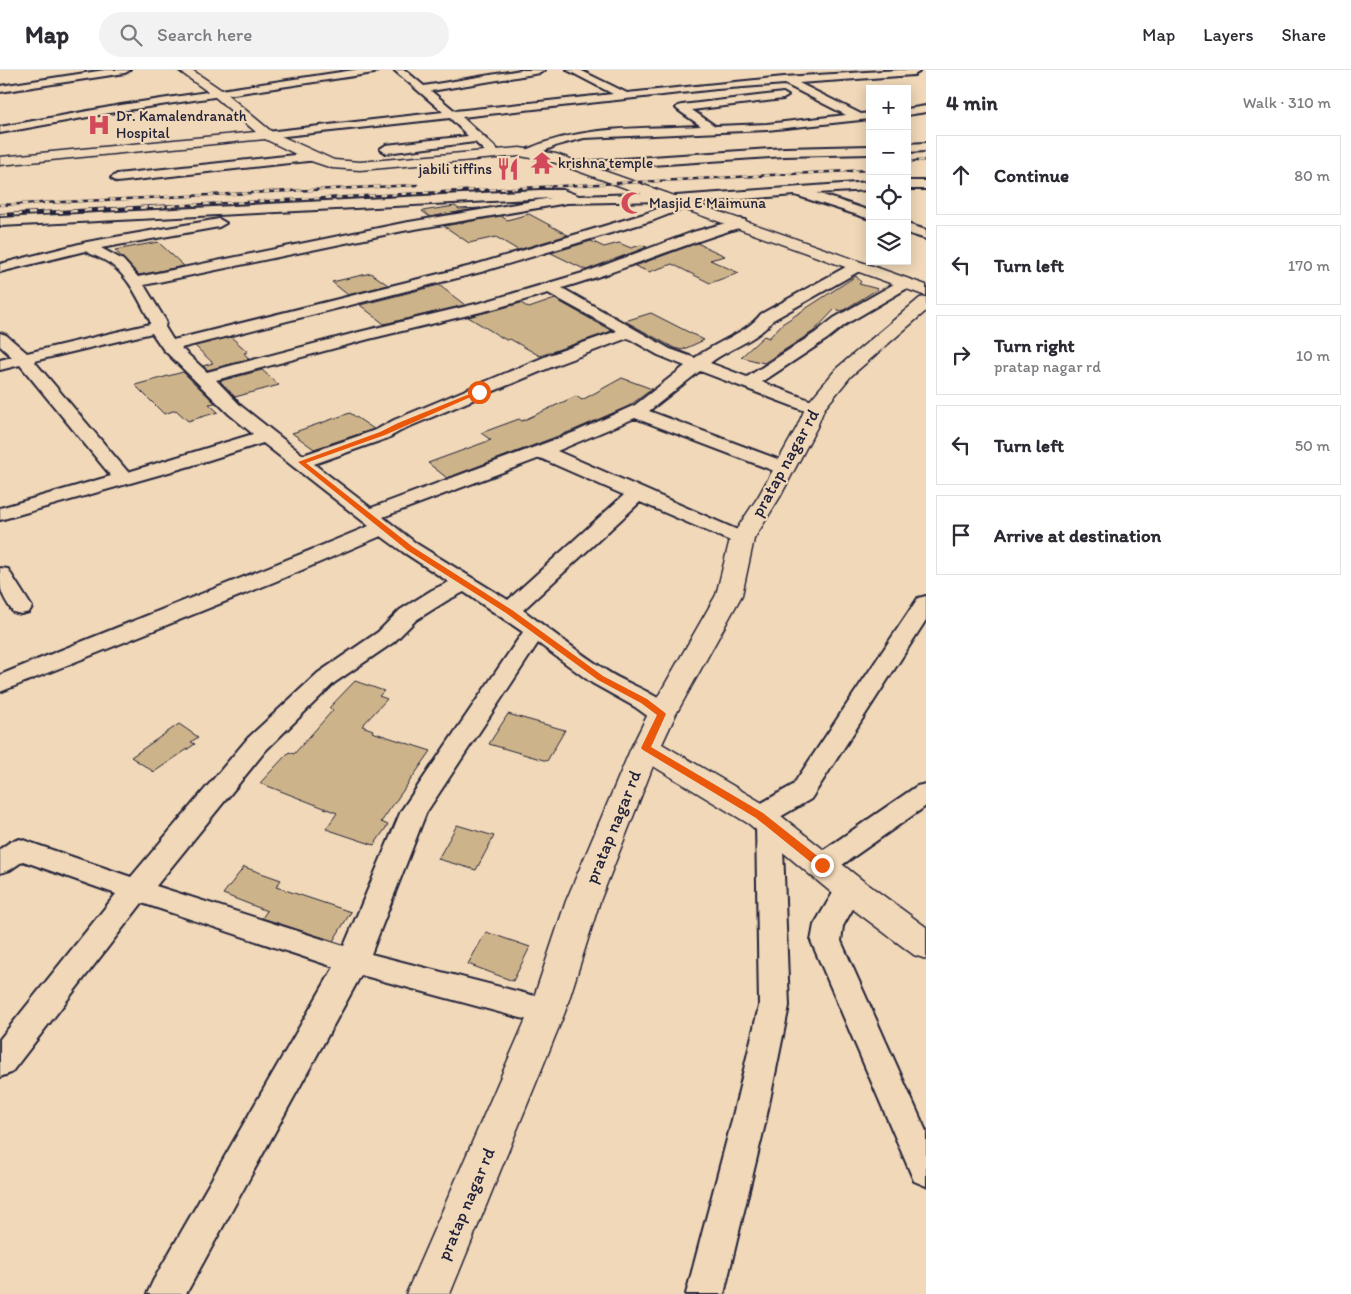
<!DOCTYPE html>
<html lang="en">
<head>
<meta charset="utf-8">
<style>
  :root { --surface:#fff; --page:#f2f2f3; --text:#2b2b33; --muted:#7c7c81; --line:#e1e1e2 }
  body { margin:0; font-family:Itim,sans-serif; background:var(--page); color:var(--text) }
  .controls { position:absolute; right:15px; top:15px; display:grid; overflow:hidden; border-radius:0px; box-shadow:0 2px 12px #0003 }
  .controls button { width:45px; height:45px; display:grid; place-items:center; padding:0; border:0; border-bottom:1px solid var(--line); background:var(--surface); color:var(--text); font:25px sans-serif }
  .stop { position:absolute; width:15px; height:15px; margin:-11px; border:4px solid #ea580c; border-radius:50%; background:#fff }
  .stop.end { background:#ea580c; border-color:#fff; box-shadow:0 1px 5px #0008 }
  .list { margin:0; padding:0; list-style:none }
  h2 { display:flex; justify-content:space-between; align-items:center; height:65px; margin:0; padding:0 20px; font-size:21px }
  h2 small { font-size:16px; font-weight:400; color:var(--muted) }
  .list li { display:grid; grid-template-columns:32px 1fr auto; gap:15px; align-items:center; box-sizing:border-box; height:80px; margin:0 10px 10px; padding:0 10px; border:1px solid var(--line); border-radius:0px }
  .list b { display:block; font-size:19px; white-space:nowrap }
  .list p { margin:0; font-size:16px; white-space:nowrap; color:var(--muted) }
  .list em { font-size:16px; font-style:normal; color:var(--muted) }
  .icon { flex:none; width:28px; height:28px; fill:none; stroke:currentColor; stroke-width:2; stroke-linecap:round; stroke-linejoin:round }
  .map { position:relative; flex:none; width:926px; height:1224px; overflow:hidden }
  header { display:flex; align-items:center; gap:30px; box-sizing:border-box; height:70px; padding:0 25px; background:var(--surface); border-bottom:1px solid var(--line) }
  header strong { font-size:24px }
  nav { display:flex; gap:28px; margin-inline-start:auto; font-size:18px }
  .search { width:350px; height:45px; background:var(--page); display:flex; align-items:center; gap:12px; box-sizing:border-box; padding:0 18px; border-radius:28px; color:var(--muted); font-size:19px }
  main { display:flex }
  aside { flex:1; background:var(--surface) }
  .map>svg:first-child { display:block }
  .building { fill:#cdb38a; stroke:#22223b }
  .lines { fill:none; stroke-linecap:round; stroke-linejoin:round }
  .minor-casing { stroke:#22223b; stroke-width:4 }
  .tertiary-casing { stroke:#22223b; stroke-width:3 }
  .minor { fill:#f0d8b8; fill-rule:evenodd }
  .tertiary { fill:#f0d8b8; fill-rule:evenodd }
  .rail-far1-casing { stroke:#22223b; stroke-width:2.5 }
  .rail-casing { stroke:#22223b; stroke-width:4 }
  .rail-far1 { stroke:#f0d8b8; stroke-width:2; stroke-dasharray:5.5; stroke-linecap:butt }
  .rail { stroke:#f0d8b8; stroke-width:2.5; stroke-dasharray:7; stroke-linecap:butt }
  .route { fill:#ea580c }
  .labels { text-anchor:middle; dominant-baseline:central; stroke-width:4.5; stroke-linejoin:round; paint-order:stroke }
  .far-poi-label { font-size:15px; fill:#22223b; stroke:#f0d8b8; text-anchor:start }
  .street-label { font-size:18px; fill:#22223b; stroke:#f0d8b8 }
</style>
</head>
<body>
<header>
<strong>Map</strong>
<div class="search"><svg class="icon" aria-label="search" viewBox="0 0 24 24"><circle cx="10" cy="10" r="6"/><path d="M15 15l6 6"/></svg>Search here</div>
<nav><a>Map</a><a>Layers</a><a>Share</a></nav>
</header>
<main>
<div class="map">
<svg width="926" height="1224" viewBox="0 0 926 1224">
  <rect width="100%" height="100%" fill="#f0d8b8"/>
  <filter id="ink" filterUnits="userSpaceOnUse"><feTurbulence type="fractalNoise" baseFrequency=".02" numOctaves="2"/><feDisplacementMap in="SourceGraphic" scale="10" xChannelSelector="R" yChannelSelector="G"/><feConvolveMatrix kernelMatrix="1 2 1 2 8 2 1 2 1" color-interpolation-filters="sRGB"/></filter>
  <g filter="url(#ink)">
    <g class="building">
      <polygon points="455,136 459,139 481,138 430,147 422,141"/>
      <polygon points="529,144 568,165 518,180 496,167 469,173 444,156 501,146 507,150"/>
      <polygon points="591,171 604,177 619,173 631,178 641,175 647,177 586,200 551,183"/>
      <polygon points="158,172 184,196 139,205 115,180"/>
      <polygon points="697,173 725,186 710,190 739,203 710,213 672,194 649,202 635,196"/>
      <polygon points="371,203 388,215 348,225 332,212"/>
      <polygon points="856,206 861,212 859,214 878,219 842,241 835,239 814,261 764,293 741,287 764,266 769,268 782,254"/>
      <polygon points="439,215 465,235 384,254 360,235"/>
      <polygon points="555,229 612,261 540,286 510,269 506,270 468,247 521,233 529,238"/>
      <polygon points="651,243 704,270 682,280 674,278 625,251"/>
      <polygon points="231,267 248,282 244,283 249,289 208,300 203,296 213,293 195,276"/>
      <polygon points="262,300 279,315 235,327 220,311"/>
      <polygon points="183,302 215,333 209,334 218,342 188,351 176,340 164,344 135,315"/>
      <polygon points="622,308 652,319 629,336 574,360 447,408 428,393 491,370 481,363 519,349 522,351 576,326 582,330"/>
      <polygon points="350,343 374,359 314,379 292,363"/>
      <polygon points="355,611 384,621 379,626 387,629 362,656 373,660 372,662 431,681 381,752 388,755 374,775 326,759 337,743 260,713 289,682 294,684 333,640 329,638"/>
      <polygon points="508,644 565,660 547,691 489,674"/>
      <polygon points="179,654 198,667 191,672 195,674 154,702 131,687"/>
      <polygon points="457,755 494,766 476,800 438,789"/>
      <polygon points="244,797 281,810 276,817 351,842 333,871 262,848 267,841 223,824"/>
      <polygon points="486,862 530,877 513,911 468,894"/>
    </g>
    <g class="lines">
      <defs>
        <g id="minor">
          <polygon points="105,0 130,0 125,3 0,22 0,16"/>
          <polygon points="354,0 379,0 374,3 121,41 0,63 0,57 121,35"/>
          <path d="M394,0H405L424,16L521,0H545L540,3L431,21L455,41L613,24L567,0H580L627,23L784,7L899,0H918L919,2L914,5L799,13L861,44L870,43V49L767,60L584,68L558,75L532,86L526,82L528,79C582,55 642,59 701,56L678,40L676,38L678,36L682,35L783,23L788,26L783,29L692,40L715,56L767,54L846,45L785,14L717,19L462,47L498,80L500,83L494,87L490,86L475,72L386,83L380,79L386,75L468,66L450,48L267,68L261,65L267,62L443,42Z"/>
          <polygon points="926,36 926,42 907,45 907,39"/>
          <polygon points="926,73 926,81 907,82 907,74"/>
          <polygon points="870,76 870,84 785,86 578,100 572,96 578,92 785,78"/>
          <polygon points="313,83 319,87 317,90 117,112 111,108 117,104"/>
          <rect x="907" y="111" width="19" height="8"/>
          <path d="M870,112V120L817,123L870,141V149L795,125L691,133L690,136L654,150L481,202L181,278L207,302L359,262L484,232L586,202L693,162L740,149L745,150L747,153L745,156C683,174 624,200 562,218L670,279L695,288C715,272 747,263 761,244L853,193H863L865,196L863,199L773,250C758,270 729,278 710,293L747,307L815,263L834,248L901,210H911L913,213L911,216L846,254L827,269L762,312L820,334L823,338L820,342L814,343L808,342L700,301L649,341L791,394L794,398L791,402L784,404L777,402L635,348L557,381L749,465L752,469L749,473L742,475L735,473L640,432L523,540C551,561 578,582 607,601C627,615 660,622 674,644L671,650L662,652L653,650L635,637L592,613L538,573L426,743L371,884L547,929L558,933L563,942L558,951L547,955L361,905L186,1224H147L153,1211L334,897L142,833L11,1003L0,1007V969L116,824L23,791L10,800L0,803V779L10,772L20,769L131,807L248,668L318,603L378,562L400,540L432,520L449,512L403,482L381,466L274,512L0,622V605C123,554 247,507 369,456L263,373L190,396L0,450V438L111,406L20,295L0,300V290L12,287L0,276V263L6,265L27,283L150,254V251C140,232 130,209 113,196C105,189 94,186 85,181L0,202V194L87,172L219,149L226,153L219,157L101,178L123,190L138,207L403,153L551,128L0,156V148L539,120H563L579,126L665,123L672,127L665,131L567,133L403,161L144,215L166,251L165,257L173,270L471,196L644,144L673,133L669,130L676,126ZM548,223L617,261L549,285L394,350L376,360L303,385L241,336L216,310L369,269L493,239ZM152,263L163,279L229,344L253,364L128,402L34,291ZM628,268L658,285L685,296L635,335L575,362L371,438L314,394L388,368L406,358L561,293ZM540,388L624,425L508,530L417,474L383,447ZM464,522L523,562L401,741L344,876L156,816L266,680L334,613L394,572L416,550L448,530Z"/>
          <polygon points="907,154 926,160 926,169 907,163"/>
          <path d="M0,498L8,499L11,504L32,537L29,542L21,544L13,542C0,523 0,520 0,498Z"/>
          <polygon points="926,526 926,550 811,729 780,747 782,752 789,936 765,1054 724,1224 686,1224 731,1054 759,936 756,754 751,753 747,746 751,739 793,715 918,528"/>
          <polygon points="926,714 926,736 832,802 822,805 812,802 808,795 812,788 917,716"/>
          <polygon points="850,808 860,811 864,819 843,856 841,871 926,1061 926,1116 914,1111 811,871 814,855 840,811"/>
        </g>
        <g id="tertiary">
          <polygon points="178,0 192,0 223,21 272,62 334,90 360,92 520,78 556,84 926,215 926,226 553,92 520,86 360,100 332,98 308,90 265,69 0,95 0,87 256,62 215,27"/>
          <polygon points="926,227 926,241 851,306 824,339 817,357 780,427 754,469 742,525 676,644 662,674 771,738 862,810 926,857 926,889 914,885 838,828 749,754 653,696 600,831 565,942 450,1224 406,1224 529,942 566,831 631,678 648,644 716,525 730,469 758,427 797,357 807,334 837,298 920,228"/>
        </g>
      </defs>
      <use href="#minor" class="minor-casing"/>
      <use href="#tertiary" class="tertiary-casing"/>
      <use href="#minor" class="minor"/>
      <use href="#tertiary" class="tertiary"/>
      <defs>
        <g id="rail-far1">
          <polyline points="907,92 926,90"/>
          <polyline points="0,135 417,115"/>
          <polyline points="149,137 870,100"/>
        </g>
        <polyline id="rail" points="0,145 172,136"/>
      </defs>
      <use href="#rail-far1" class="rail-far1-casing"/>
      <use href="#rail" class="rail-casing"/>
      <use href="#rail-far1" class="rail-far1"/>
      <use href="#rail" class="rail"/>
    </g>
  </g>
  <polygon class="route" points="477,321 482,322 385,365 306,393 413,477 512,540 603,606 647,629 664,642 666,644 651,677 763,743 825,792 825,798 818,798 756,748 643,680 641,678 657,645 641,633 598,610 506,543 407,480 298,392 380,362 398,353"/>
  <defs>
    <symbol id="hospital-bare" viewBox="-9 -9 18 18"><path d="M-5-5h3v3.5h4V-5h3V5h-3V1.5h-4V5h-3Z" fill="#d1495b" stroke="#f0d8b8" stroke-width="2.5" paint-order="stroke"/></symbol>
    <symbol id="temple-bare" viewBox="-9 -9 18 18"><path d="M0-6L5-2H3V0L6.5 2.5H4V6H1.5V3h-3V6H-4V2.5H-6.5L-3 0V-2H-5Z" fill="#d1495b" stroke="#f0d8b8" stroke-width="2.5" paint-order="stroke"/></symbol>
    <symbol id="restaurant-bare" viewBox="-9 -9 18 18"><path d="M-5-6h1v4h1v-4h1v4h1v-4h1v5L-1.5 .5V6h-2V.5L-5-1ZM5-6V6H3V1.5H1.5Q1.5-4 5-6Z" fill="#d1495b" stroke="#f0d8b8" stroke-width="2.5" paint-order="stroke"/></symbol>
    <symbol id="mosque-bare" viewBox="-9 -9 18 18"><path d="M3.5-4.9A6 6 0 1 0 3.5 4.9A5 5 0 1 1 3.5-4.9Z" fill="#d1495b" stroke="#f0d8b8" stroke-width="2.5" paint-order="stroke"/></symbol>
  </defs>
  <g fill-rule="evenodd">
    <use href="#hospital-bare" x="83" y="39" width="32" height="32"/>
    <use href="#temple-bare" x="526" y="77" width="32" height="32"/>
    <use href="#restaurant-bare" x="492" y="83" width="32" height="32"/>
    <use href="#mosque-bare" x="616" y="117" width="32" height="32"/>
  </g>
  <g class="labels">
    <g class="far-poi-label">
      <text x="116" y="46">Dr. Kamalendranath<tspan x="116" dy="17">Hospital</tspan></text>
      <text x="558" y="93">krishna temple</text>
      <text x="492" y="99" text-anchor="end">jabili tiffins</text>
      <text x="649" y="133">Masjid E Maimuna</text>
    </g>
    <g class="street-label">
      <text transform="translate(785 393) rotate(-61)">pratap nagar rd</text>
      <text transform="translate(613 757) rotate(-68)">pratap nagar rd</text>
      <text transform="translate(466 1134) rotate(-67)">pratap nagar rd</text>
    </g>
  </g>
</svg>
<div class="controls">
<button>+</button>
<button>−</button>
<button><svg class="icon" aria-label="locate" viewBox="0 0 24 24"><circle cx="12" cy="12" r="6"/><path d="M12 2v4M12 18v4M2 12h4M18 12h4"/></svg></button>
<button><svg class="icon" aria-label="layers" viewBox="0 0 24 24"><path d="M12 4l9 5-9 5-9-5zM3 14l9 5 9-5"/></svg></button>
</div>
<div class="stop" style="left:479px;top:322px"></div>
<div class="stop end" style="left:822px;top:795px"></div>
</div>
<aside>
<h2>4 min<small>Walk · 310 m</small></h2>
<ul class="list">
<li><svg class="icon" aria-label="ahead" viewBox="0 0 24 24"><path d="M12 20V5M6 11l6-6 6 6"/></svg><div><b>Continue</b></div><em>80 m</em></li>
<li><svg class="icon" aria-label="left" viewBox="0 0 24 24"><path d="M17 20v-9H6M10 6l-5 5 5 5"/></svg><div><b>Turn left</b></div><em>170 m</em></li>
<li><svg class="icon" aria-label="right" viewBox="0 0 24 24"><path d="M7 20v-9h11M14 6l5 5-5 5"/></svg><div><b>Turn right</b><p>pratap nagar rd</p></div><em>10 m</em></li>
<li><svg class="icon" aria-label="left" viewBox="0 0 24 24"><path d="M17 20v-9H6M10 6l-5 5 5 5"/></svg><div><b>Turn left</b></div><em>50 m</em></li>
<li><svg class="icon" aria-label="arrive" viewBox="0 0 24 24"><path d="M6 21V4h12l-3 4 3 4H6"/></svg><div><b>Arrive at destination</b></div></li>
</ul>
</aside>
</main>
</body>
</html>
